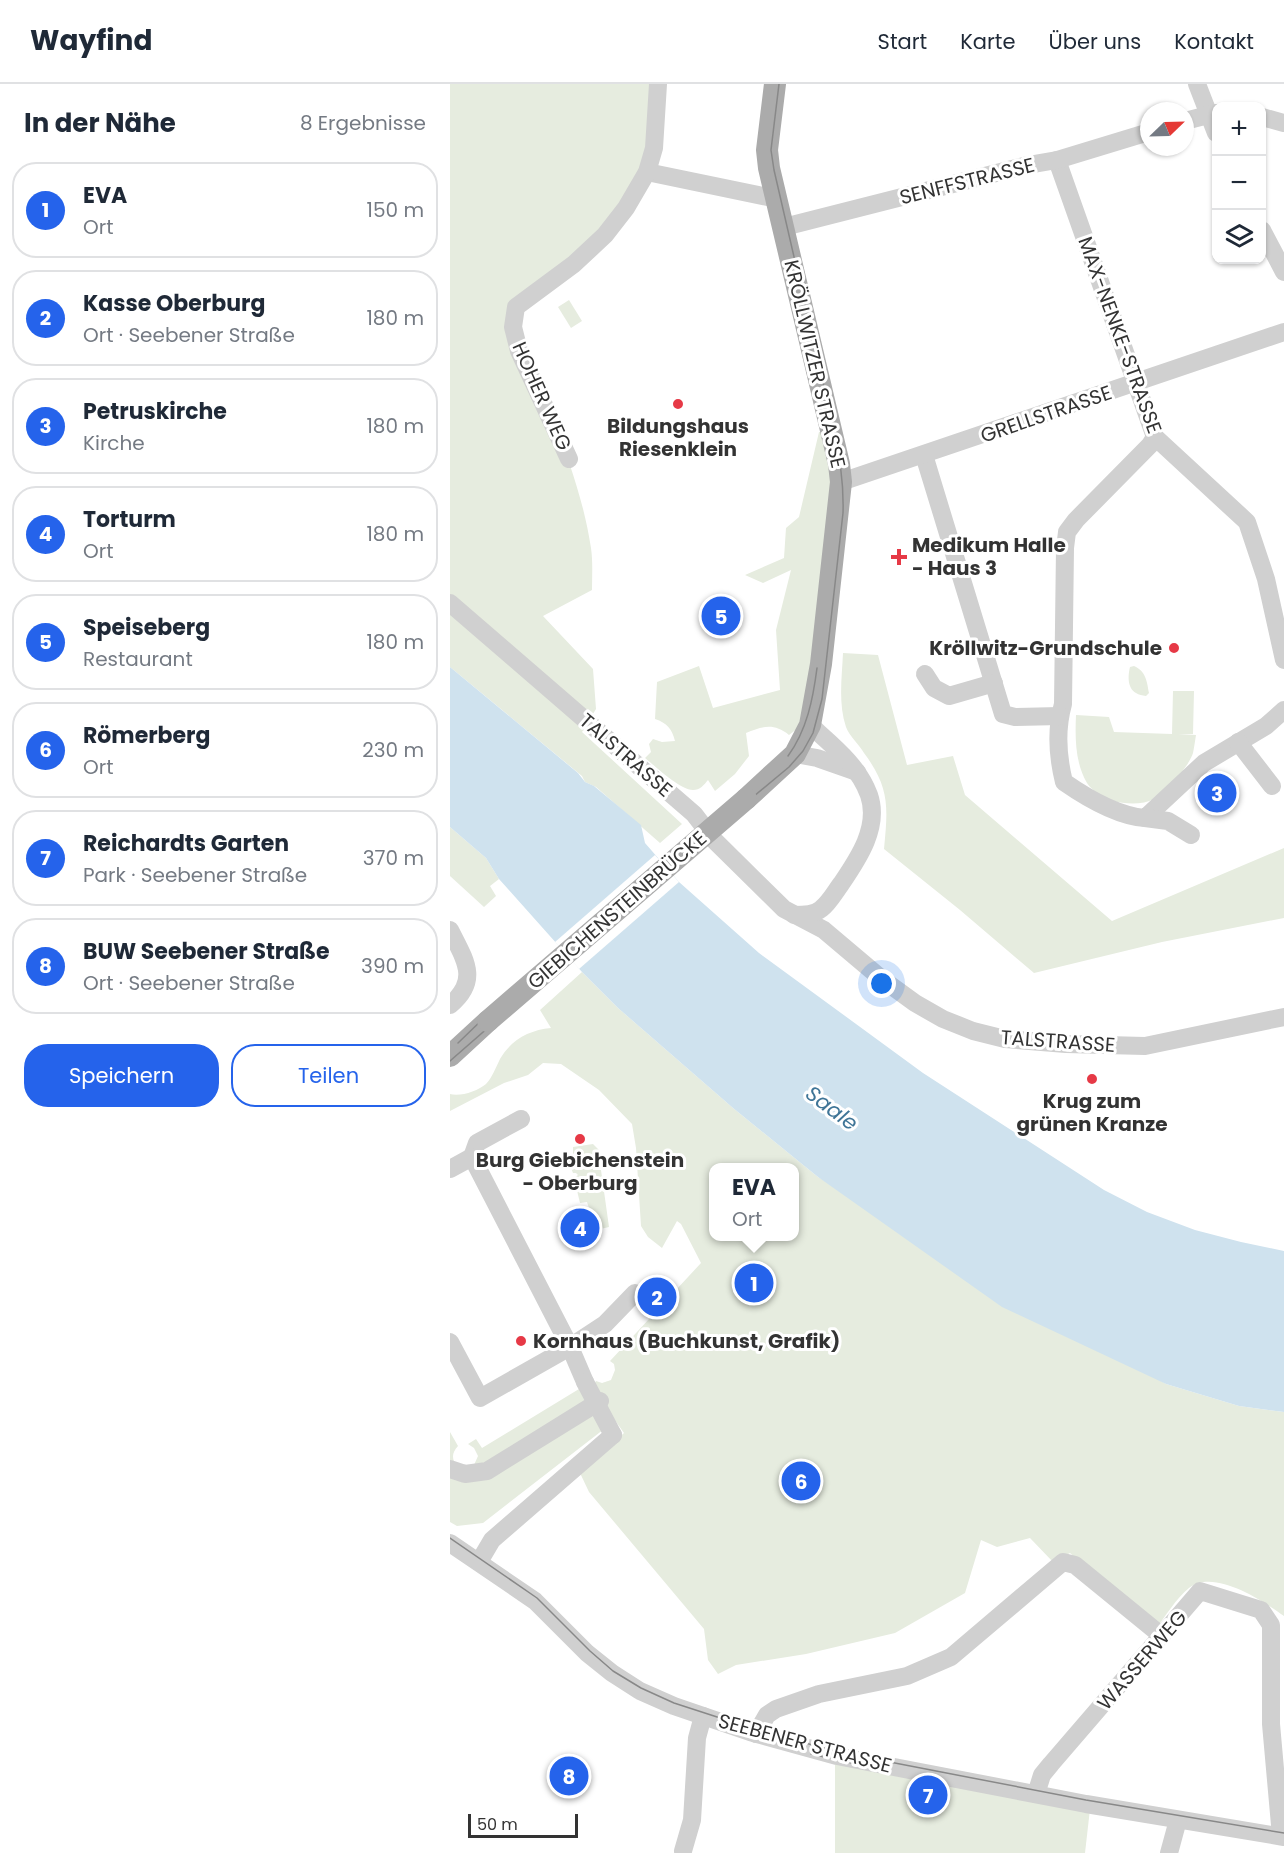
<!DOCTYPE html>
<html lang="de">
<head>
<meta charset="utf-8">
<style>
  :root { --surface:#fff; --page:#f6f6f7; --text:#1f2937; --muted:#747a83; --line:#e0e1e3; --accent:#2563eb }
  body { margin:0; font-family:Poppins,sans-serif; background:var(--page); color:var(--text) }
  .controls { position:absolute; right:18px; top:18px; display:grid; overflow:hidden; border-radius:12px; box-shadow:0 2px 4px #0004 }
  .controls button { width:54px; height:54px; display:grid; place-items:center; padding:0; border:0; border-bottom:2px solid var(--line); background:var(--surface); color:var(--text); font:30px sans-serif }
  .compass { position:absolute; left:690px; top:18px; width:54px; height:54px; border-radius:50%; background:var(--surface); box-shadow:0 2px 4px #0004; rotate:67deg }
  .scale { position:absolute; left:18px; bottom:15px; width:110px; box-sizing:border-box; padding-left:6px; border:3px solid #333; border-top:0; font-size:16px; line-height:21px; white-space:nowrap; color:#333; -webkit-text-stroke:4px #fff; paint-order:stroke }
  .you { position:absolute; left:432px; top:900px; width:21px; height:21px; margin:-15px; border:4px solid #fff; border-radius:50%; background:#1a73e8; box-shadow:0 0 0 9px #1a73e833 }
  .badge { display:grid; place-items:center; width:39px; height:39px; border-radius:50%; background:var(--accent); color:#fff; font-size:20px; font-weight:700 }
  .pin { position:absolute; translate:-50% -50%; border:3px solid #fff; box-shadow:0 2px 6px #0006 }
  .popup { position:absolute; left:259px; top:1079px; width:90px; height:78px; box-sizing:border-box; display:grid; place-content:center; border-radius:12px; background:var(--surface); filter:drop-shadow(0 2px 4px #0005); font-size:20px; white-space:nowrap; color:var(--muted) }
  .popup b { font-size:22px; color:var(--text) }
  .popup::after { content:''; position:absolute; left:50%; top:100%; margin-left:-12px; border:12px solid transparent; border-top-color:var(--surface) }
  .list { margin:0; padding:0; list-style:none }
  h2 { display:flex; justify-content:space-between; align-items:center; height:78px; margin:0; padding:0 24px; font-size:26px }
  h2 small { font-size:20px; font-weight:400; color:var(--muted) }
  .list li { display:grid; grid-template-columns:39px 1fr auto; gap:18px; align-items:center; box-sizing:border-box; height:96px; margin:0 12px 12px; padding:0 12px; border:2px solid var(--line); border-radius:24px }
  .list b { display:block; font-size:22px; white-space:nowrap }
  .list p { margin:0; font-size:20px; white-space:nowrap; color:var(--muted) }
  .list em { font-size:20px; font-style:normal; color:var(--muted) }
  .actions { display:flex; gap:12px; padding:18px 24px }
  .actions a { flex:1; padding:14px 0; border:2px solid var(--accent); border-radius:24px; text-align:center; font-size:21px; color:var(--accent) }
  .actions .main { background:var(--accent); color:#fff }
  .icon { flex:none; width:33px; height:33px; fill:none; stroke:currentColor; stroke-width:2; stroke-linecap:round; stroke-linejoin:round }
  .map { position:relative; flex:none; width:834px; height:1769px; overflow:hidden }
  header { display:flex; align-items:center; gap:36px; box-sizing:border-box; height:84px; padding:0 30px; background:var(--surface); border-bottom:2px solid var(--line) }
  header strong { font-size:28px }
  nav { display:flex; gap:33px; margin-inline-start:auto; font-size:21px }
  main { display:flex }
  aside { flex:1; background:var(--surface) }
  .map>svg:first-child { display:block }
  .green { fill:#e6ecdf; fill-rule:evenodd }
  .water { fill:#cfe2ee }
  .pier { fill:#fff }
  .lines { fill:none; stroke-linecap:round; stroke-linejoin:round }
  .minor { stroke:#d0d0d0; stroke-width:18 }
  .major { stroke:#ababab; stroke-width:22 }
  .tram { stroke:#888; stroke-width:1.5 }
  .minor-bridge { stroke:#d0d0d0; stroke-width:18 }
  .major-bridge { stroke:#ababab; stroke-width:22 }
  .poi-dot { fill:#e63946; stroke:#fff; stroke-width:2 }
  .labels { text-anchor:middle; dominant-baseline:central; stroke-width:6; stroke-linejoin:round; paint-order:stroke }
  .street-label { font-size:20px; fill:#333; stroke:#fff }
  .poi-label { font-size:20px; font-weight:bold; fill:#333; stroke:#fff }
  .water-label { font-size:21px; font-style:italic; fill:#3f7597; stroke:#fff }
</style>
</head>
<body>
<header>
<strong>Wayfind</strong>
<nav><a>Start</a><a>Karte</a><a>Über uns</a><a>Kontakt</a></nav>
</header>
<main>
<aside>
<h2>In der Nähe<small>8 Ergebnisse</small></h2>
<ul class="list">
<li><span class="badge">1</span><div><b>EVA</b><p>Ort</p></div><em>150 m</em></li>
<li><span class="badge">2</span><div><b>Kasse Oberburg</b><p>Ort · Seebener Straße</p></div><em>180 m</em></li>
<li><span class="badge">3</span><div><b>Petruskirche</b><p>Kirche</p></div><em>180 m</em></li>
<li><span class="badge">4</span><div><b>Torturm</b><p>Ort</p></div><em>180 m</em></li>
<li><span class="badge">5</span><div><b>Speiseberg</b><p>Restaurant</p></div><em>180 m</em></li>
<li><span class="badge">6</span><div><b>Römerberg</b><p>Ort</p></div><em>230 m</em></li>
<li><span class="badge">7</span><div><b>Reichardts Garten</b><p>Park · Seebener Straße</p></div><em>370 m</em></li>
<li><span class="badge">8</span><div><b>BUW Seebener Straße</b><p>Ort · Seebener Straße</p></div><em>390 m</em></li>
</ul>
<div class="actions"><a class="main">Speichern</a><a>Teilen</a></div>
</aside>
<div class="map">
<svg width="834" height="1769" viewBox="0 0 834 1769">
  <rect width="100%" height="100%" fill="#fff"/>
  <g class="green">
    <path d="M0,0H208L204,64L176,124L66,223L63,243C94,315 129,386 141,464C143,478 142,492 142,506L93,532L143,585L146,625L132,648L232,740L210,759L146,703L135,698L132,692L0,583Z"/>
    <polygon points="119,216 132,237 121,244 108,223"/>
    <path d="M378,347L386,381L356,638L339,651C324,639 313,642 296,649L299,672L285,690L265,707L258,696C254,701 250,706 243,706C230,706 205,682 195,674L201,668L199,660L203,655L212,658L225,657C222,645 217,639 205,635L207,598L249,582L263,624L330,606L326,546L341,486L313,499L295,491L334,474L336,444L349,433L369,348Z"/>
    <path d="M393,569L428,571L457,681L503,672L515,711L662,837L834,764V834L712,858L584,889L510,826L434,765C438,723 440,704 414,669C409,660 399,652 396,643C388,619 392,593 393,569Z"/>
    <path d="M684,582C696,587 697,598 699,609L696,612C692,611 689,611 686,609C677,604 678,591 680,583Z"/>
    <path d="M723,607H744L743,650H728L746,651C745,657 744,664 743,669C739,682 716,709 704,715C693,721 675,720 663,717C654,714 642,707 637,699C625,679 625,653 626,631L659,633L664,648L722,650Z"/>
    <polygon points="0,743 36,774 49,795 40,802 46,812 34,823 0,792"/>
    <path d="M132,888L168,924L283,1024L368,1093L716,1300L789,1322L834,1328V1532C813,1517 764,1484 739,1504C726,1515 716,1531 706,1545L620,1469L603,1478L580,1454L547,1463L531,1456L515,1509L445,1549L356,1570L286,1581L268,1590L258,1576L254,1545L139,1408L130,1389L174,1349L142,1304L146,1297L152,1299L161,1296L165,1286L164,1280L160,1277L251,1179L231,1140L227,1137L212,1164L198,1153L191,1142L186,1064L182,1040L149,1006L111,980L93,979L78,991L54,999L0,1027V1010C10,1013 28,1007 36,1000C42,994 46,983 50,975C61,956 79,946 101,944L90,926ZM264,1084H344V1152H264Z"/>
    <polygon points="143,1060 149,1066 150,1078 142,1079 143,1086 151,1086 159,1143 146,1146 137,1118 130,1119 124,1094 128,1091 126,1089 123,1089 118,1076 123,1073 123,1063"/>
    <path d="M129,1305L158,1342L33,1439L7,1442L0,1438V1348L8,1362C1,1370 2,1375 7,1383L24,1381L28,1372L24,1364L18,1360L26,1355L32,1364Z"/>
    <polygon points="385,1680 640,1725 635,1769 385,1769"/>
  </g>
  <polygon class="water" points="0,583 128,689 135,698 144,702 191,741 195,759 229,798 309,869 473,989 654,1106 697,1128 745,1146 791,1158 834,1167 834,1328 789,1322 716,1300 552,1223 368,1093 283,1024 168,924 132,888 49,795 36,774 0,743"/>
  <polygon class="pier" points="205,771 229,798 129,885 105,858"/>
  <g class="lines">
    <g class="minor">
      <polyline points="747,0 766,49"/>
      <polyline points="812,33 834,39"/>
      <polyline points="735,37 766,29"/>
      <polyline points="607,76 705,353 797,438 816,495 834,576"/>
      <polyline points="197,88 327,115"/>
      <polyline points="334,143 578,81 607,76 699,48"/>
      <polyline points="812,146 834,188"/>
      <path d="M705,353L700,361L626,436L617,448L615,464L613,620C606,645 608,674 614,698C637,714 667,732 695,734L754,679L816,642L834,626"/>
      <polyline points="474,371 553,630 565,633 610,632"/>
      <polyline points="119,375 69,267 63,243 66,223 124,180 155,151 176,124 197,88 204,64 208,0"/>
      <polyline points="391,398 834,248"/>
      <polyline points="0,519 244,730 264,756 334,825 374,846 432,895 465,919 493,935 523,947 555,955 616,960 695,962 834,933"/>
      <polyline points="475,590 484,604 499,612 544,599"/>
      <polyline points="788,658 822,702"/>
      <polyline points="345,670 367,674 407,688"/>
      <polyline points="695,734 718,737 741,751"/>
      <path d="M344,831C353,831 364,831 371,825C379,819 385,808 391,800C408,775 430,743 419,711C408,681 383,662 360,641"/>
      <path d="M0,846C15,876 30,896 0,921"/>
      <polyline points="22,1073 27,1059 71,1035"/>
      <polyline points="0,1085 22,1073 120,1263 135,1298"/>
      <polyline points="0,1258 30,1314 120,1263 155,1240 185,1209"/>
      <polyline points="0,1385 15,1390 37,1387 150,1317"/>
      <polyline points="0,1459 85,1517 137,1569 162,1589 190,1607 224,1622 300,1648 387,1672 636,1720 834,1753"/>
      <polyline points="29,1478 42,1456 163,1351"/>
      <polyline points="306,1650 317,1631 326,1625 369,1610 457,1592 501,1573 613,1478 625,1481 712,1552"/>
      <polyline points="586,1710 592,1691 601,1680 750,1507 811,1526 821,1541 821,1640 831,1752"/>
      <polyline points="233,1767 242,1736 247,1654 253,1632"/>
      <polyline points="719,1769 728,1736"/>
    </g>
    <g class="major">
      <polyline points="296,715 345,670 360,641 371,580 391,398 389,380 319,84 317,66 325,0"/>
      <polyline points="0,972 38,937"/>
    </g>
    <g class="tram">
      <path d="M338,672C357,646 363,615 367,584"/>
      <polyline points="8,959 36,932 96,881"/>
      <path d="M0,977L279,733L339,683L353,667L363,649L372,615L393,429C394,399 390,372 383,342L324,86L321,66L329,0"/>
      <polyline points="0,1454 87,1514 140,1567 163,1587 191,1604 224,1619 301,1644 388,1668 636,1716 834,1749"/>
      <polyline points="361,1670 420,1683"/>
    </g>
    <polyline class="minor-bridge" points="135,1298 163,1351"/>
    <polyline class="major-bridge" points="38,937 296,715"/>
  </g>
  <g class="poi-dot">
    <circle cx="228" cy="320" r="6"/>
    <path d="M446 464h6v6h6v6h-6v6h-6v-6h-6v-6h6z"/>
    <circle cx="724" cy="564" r="6"/>
    <circle cx="642" cy="995" r="6"/>
    <circle cx="130" cy="1055" r="6"/>
    <circle cx="71" cy="1257" r="6"/>
  </g>
  <g class="labels">
    <g class="street-label">
      <text transform="translate(517 97) rotate(-14)">SENFFSTRASSE</text>
      <text transform="translate(670 251) rotate(70)">MAX-NENKE-STRASSE</text>
      <text transform="translate(365 280) rotate(77)">KRÖLLWITZER STRASSE</text>
      <text transform="translate(92 312) rotate(66)">HOHER WEG</text>
      <text transform="translate(596 330) rotate(-19)">GRELLSTRASSE</text>
      <text transform="translate(176 671) rotate(41)">TALSTRASSE</text>
      <text transform="translate(167 826) rotate(-41)">GIEBICHENSTEINBRÜCKE</text>
      <text transform="translate(608 957) rotate(4)">TALSTRASSE</text>
      <text transform="translate(692 1576) rotate(-49)">WASSERWEG</text>
      <text transform="translate(355 1659) rotate(15)">SEEBENER STRASSE</text>
    </g>
    <g class="poi-label">
      <text x="228" y="342">Bildungshaus<tspan x="228" dy="23">Riesenklein</tspan></text>
      <text x="462" y="461" text-anchor="start">Medikum Halle<tspan x="462" dy="23">- Haus 3</tspan></text>
      <text x="712" y="564" text-anchor="end">Kröllwitz-Grundschule</text>
      <text x="642" y="1017">Krug zum<tspan x="642" dy="23">grünen Kranze</tspan></text>
      <text x="130" y="1076">Burg Giebichenstein<tspan x="130" dy="23">- Oberburg</tspan></text>
      <text x="83" y="1257" text-anchor="start">Kornhaus (Buchkunst, Grafik)</text>
    </g>
    <g class="water-label">
      <text transform="translate(382 1024) rotate(37)">Saale</text>
    </g>
  </g>
</svg>
<div class="controls">
<button>+</button>
<button>−</button>
<button><svg class="icon" aria-label="layers" viewBox="0 0 24 24"><path d="M12 4l9 5-9 5-9-5zM3 14l9 5 9-5"/></svg></button>
</div>
<svg class="compass" viewBox="-18 -18 36 36"><path d="M0-13l5 13h-10z" fill="#e53935"/><path d="M0 13l5-13h-10z" fill="#747a83"/></svg>
<div class="scale">50 m</div>
<div class="you"></div>
<div class="pin badge" style="left:304px;top:1199px">1</div>
<div class="popup"><b>EVA</b>Ort</div>
<div class="pin badge" style="left:207px;top:1213px">2</div>
<div class="pin badge" style="left:767px;top:709px">3</div>
<div class="pin badge" style="left:130px;top:1144px">4</div>
<div class="pin badge" style="left:271px;top:532px">5</div>
<div class="pin badge" style="left:351px;top:1397px">6</div>
<div class="pin badge" style="left:478px;top:1711px">7</div>
<div class="pin badge" style="left:119px;top:1692px">8</div>
</div>
</main>
</body>
</html>
